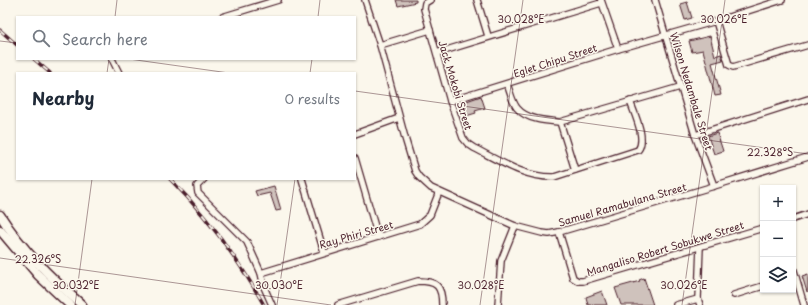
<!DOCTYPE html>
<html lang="en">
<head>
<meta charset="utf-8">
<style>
  :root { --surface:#fff; --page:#f6f6f7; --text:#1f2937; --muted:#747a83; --line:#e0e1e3 }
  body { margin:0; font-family:"Playpen Sans",sans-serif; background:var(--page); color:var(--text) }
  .controls { position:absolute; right:12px; bottom:12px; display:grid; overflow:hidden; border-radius:0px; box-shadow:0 1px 3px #0004 }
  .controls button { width:36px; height:36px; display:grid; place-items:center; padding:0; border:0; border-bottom:1px solid var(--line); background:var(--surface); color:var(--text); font:20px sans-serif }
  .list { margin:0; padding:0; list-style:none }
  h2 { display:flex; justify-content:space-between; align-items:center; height:52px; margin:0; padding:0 16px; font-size:17px }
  h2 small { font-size:13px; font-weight:400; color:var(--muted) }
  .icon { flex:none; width:22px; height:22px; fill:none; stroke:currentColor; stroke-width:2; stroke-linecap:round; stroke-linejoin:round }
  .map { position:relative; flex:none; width:808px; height:305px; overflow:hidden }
  .search { position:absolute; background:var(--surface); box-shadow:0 1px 3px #0004; left:16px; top:16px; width:340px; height:44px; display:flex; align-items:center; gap:10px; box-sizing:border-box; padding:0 14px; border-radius:0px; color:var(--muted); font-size:15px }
  .panel { position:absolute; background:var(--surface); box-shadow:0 1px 3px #0004; left:16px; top:72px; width:340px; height:108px; border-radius:0px }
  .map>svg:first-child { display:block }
  .building { fill:#cfc2bc; stroke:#4a1f2b }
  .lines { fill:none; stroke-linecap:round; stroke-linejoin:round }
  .street-casing { stroke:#4a1f2b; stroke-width:8 }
  .primary-casing { stroke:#4a1f2b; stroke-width:11 }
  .street { stroke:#fbf7ec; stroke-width:5.5 }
  .primary { stroke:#fbf7ec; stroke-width:8 }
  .rail-casing { stroke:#4a1f2b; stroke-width:3.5 }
  .rail { stroke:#fbf7ec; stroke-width:2; stroke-dasharray:6; stroke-linecap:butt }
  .ticks { fill:none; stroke:#4a1f2b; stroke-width:1; stroke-opacity:0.45 }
  .labels { text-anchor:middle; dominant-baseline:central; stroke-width:3; stroke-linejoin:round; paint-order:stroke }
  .street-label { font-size:10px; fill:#4a1f2b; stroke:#fbf7ec }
  .ticks-label { font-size:10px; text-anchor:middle; fill:#4a1f2b; stroke:#fbf7ec; stroke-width:3; stroke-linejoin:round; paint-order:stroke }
</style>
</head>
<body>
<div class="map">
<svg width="808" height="305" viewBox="0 0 808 305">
  <rect width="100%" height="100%" fill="#fbf7ec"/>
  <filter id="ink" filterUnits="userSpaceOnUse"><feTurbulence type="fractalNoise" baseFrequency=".025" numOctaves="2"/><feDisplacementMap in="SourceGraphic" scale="8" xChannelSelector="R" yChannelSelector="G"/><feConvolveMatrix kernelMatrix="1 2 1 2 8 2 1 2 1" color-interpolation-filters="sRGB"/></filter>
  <g filter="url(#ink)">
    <g class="building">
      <polygon points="396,0 416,0 416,2 398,6"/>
      <polygon points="687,2 692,18 685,20 680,4"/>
      <polygon points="710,36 715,56 721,54 723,60 712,63 721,95 715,96 703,50 692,52 689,41"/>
      <polygon points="481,96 485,108 475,111 476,113 466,116 461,103"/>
      <polygon points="717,133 723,151 714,154 708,136"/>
      <polygon points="274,186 281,210 276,211 270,193 257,196 255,191"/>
      <polygon points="808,274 808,291 807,292 802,276"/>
      <polygon points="644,278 653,305 621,305 615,288 640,281 639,280"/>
      <polygon points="602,291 607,305 588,305 586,297"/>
    </g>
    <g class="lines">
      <defs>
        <g id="street">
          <polyline points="365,0 380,45 405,138 415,171 419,177 431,188 515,226 542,233 549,234 559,232 714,186 808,157"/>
          <path d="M430,0L425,3L424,9L450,101L463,138L468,144L474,148C500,161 525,178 554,177L638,150C647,139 634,113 630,101"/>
          <polyline points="477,0 488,36"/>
          <polyline points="601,0 618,49"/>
          <polyline points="655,0 695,135 714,186"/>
          <polyline points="222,17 278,0"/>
          <polyline points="716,21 729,65 733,67 808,45"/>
          <polyline points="380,45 430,30"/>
          <polyline points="437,53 601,3"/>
          <polyline points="112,59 119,73"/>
          <path d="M507,84C510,91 512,102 517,108C527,120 546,121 560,122L680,87"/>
          <polyline points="450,101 618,49 716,21 782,0"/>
          <polyline points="560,122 575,170"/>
          <polyline points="355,134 399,118"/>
          <polyline points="695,135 808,99"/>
          <polyline points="355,158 378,237"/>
          <polyline points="204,179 197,186 198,193 247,242 261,273 264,287 272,305"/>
          <polyline points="302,179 324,252"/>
          <polyline points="793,219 808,214"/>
          <polyline points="559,232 573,278 578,281 583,281 763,228"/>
          <polyline points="793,267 804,305"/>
          <polyline points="261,273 420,224 430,215 439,192"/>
          <polyline points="734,295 763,286"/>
          <path d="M338,305L418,281C437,281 442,286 442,305"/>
          <polyline points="498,305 501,261 515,226"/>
          <polyline points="676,305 698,299"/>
          <polyline points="700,305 698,299 700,247"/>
        </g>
        <g id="primary">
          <path d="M0,215C23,251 50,277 82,305"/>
          <polyline points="0,230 38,275 70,305"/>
        </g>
      </defs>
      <use href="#street" class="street-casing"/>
      <use href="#primary" class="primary-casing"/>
      <use href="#street" class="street"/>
      <use href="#primary" class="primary"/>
      <defs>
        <g id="rail">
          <polyline points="0,30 17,45"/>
          <polyline points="34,59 50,73"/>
          <path d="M170,179C208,217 238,259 264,305"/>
        </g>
      </defs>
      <use href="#rail" class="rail-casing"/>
      <use href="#rail" class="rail"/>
    </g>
  </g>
  <path class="ticks" d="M115,17L117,0M318,17L320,0M0,41L17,43M129,59L229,73M107,73L109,59M310,73L312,59M355,91L808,154M0,258L331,305M75,305L92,179M277,305L295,179M480,305L523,0M682,305L725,0"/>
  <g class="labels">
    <g class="street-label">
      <text transform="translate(555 60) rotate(-18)">Eglet Chipu Street</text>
      <text transform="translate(456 85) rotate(73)">Jack Mokobi Street</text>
      <text transform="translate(692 91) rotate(73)">Wilson Nedambale Street</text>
      <text transform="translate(622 204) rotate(-16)">Samuel Ramabulana Street</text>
      <text transform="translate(356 234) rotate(-16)">Ray Phiri Street</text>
      <text transform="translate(665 248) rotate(-17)">Mangaliso Robert Sobukwe Street</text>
    </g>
  </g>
  <g class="ticks-label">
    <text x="521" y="23">30.028°E</text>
    <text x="724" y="23">30.026°E</text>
    <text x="770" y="156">22.328°S</text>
    <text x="38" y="263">22.326°S</text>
    <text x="76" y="289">30.032°E</text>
    <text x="279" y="289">30.030°E</text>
    <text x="481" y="289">30.028°E</text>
    <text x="684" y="289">30.026°E</text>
  </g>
</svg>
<div class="controls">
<button>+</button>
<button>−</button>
<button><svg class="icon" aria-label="layers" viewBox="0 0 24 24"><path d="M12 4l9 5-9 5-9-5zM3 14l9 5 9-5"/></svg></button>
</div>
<div class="search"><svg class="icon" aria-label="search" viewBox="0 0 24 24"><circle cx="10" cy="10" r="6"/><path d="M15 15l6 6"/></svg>Search here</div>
<section class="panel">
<h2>Nearby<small>0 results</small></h2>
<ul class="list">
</ul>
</section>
</div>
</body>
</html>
